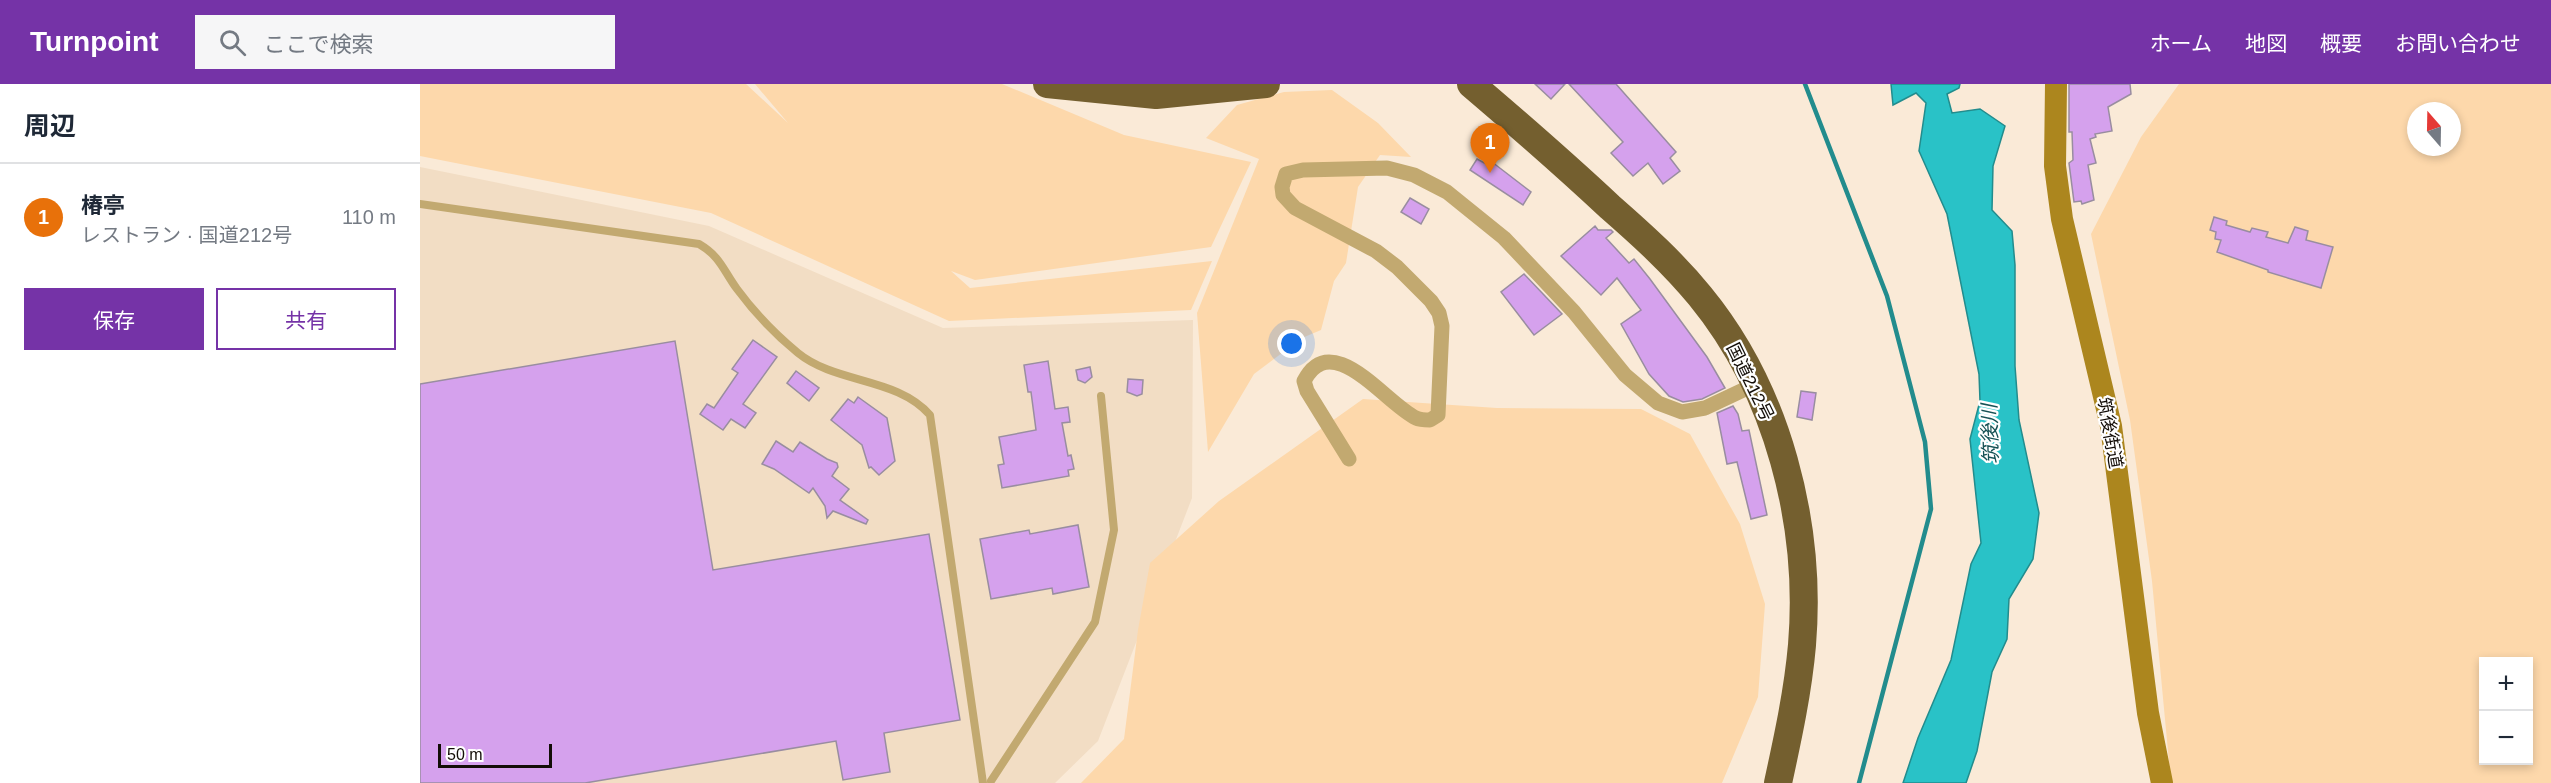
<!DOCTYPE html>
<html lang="ja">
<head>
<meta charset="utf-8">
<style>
  :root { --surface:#fff; --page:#f6f6f7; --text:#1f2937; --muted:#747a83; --line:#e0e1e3; --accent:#7533a7 }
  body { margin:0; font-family:Arial,"Noto Sans JP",sans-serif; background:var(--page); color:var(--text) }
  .controls { position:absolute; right:18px; bottom:18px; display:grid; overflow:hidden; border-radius:0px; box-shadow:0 3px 9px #0003 }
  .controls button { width:54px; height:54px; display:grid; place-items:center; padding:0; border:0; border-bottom:2px solid var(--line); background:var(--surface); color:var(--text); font:30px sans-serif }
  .compass { position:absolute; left:1987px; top:18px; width:54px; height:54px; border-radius:50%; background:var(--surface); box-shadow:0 3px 9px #0003; rotate:340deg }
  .scale { position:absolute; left:18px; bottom:15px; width:114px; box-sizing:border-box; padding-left:6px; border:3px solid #130d07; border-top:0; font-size:16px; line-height:21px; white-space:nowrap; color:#130d07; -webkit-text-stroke:4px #fff; paint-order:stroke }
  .you { position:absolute; left:872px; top:260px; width:21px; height:21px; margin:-15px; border:4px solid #fff; border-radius:50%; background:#1a73e8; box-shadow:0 0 0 9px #1a73e833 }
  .badge { display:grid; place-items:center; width:39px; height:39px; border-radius:50%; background:var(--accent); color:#fff; font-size:20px; font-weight:700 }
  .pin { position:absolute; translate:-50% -50px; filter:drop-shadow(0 2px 3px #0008) }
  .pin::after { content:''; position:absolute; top:32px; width:21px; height:18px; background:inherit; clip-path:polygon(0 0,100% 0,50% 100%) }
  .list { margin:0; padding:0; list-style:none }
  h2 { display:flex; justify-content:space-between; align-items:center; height:78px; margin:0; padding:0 24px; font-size:26px }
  h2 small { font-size:20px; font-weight:400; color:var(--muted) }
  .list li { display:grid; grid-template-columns:39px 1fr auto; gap:18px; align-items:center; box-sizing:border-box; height:108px; padding:0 24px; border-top:2px solid var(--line) }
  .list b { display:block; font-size:22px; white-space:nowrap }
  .list p { margin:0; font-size:20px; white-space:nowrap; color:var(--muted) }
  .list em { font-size:20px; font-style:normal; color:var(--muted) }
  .actions { display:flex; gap:12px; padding:18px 24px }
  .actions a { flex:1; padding:14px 0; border:2px solid var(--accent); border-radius:0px; text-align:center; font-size:21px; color:var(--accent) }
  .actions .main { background:var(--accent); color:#fff }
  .icon { flex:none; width:33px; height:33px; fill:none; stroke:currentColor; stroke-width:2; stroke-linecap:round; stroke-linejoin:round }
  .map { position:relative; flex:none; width:2131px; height:699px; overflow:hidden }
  header { display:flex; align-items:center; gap:36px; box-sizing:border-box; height:84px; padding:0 30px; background:var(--accent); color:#fff }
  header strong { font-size:28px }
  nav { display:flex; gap:33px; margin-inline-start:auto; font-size:21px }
  .search { width:420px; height:54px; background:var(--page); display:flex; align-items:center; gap:15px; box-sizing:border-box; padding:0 21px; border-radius:0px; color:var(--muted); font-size:22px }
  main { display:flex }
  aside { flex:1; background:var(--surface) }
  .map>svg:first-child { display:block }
  .built { fill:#f2ddc4 }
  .green { fill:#fdd8ab; fill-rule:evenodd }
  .water { fill:#29c2c7; stroke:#228c8d; stroke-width:1.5 }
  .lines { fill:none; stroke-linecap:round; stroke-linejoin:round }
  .stream { stroke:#228c8d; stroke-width:4.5 }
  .building { fill:#d5a1ed; stroke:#998da0; stroke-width:1.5 }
  .lane { stroke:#c2a970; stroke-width:8 }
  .street { stroke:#c2a970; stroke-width:15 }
  .secondary { stroke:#ac861e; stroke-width:22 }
  .highway { stroke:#745f2f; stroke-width:28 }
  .labels { text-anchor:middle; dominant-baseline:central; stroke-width:4.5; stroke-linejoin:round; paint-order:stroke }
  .street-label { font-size:18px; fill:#130d07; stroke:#fff }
  .water-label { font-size:20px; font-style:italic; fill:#165255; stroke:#fff }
</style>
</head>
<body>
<header>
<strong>Turnpoint</strong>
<div class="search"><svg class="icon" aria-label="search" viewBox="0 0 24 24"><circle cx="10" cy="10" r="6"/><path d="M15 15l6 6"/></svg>ここで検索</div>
<nav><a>ホーム</a><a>地図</a><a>概要</a><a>お問い合わせ</a></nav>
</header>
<main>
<aside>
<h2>周辺<small></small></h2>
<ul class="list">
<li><span class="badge" style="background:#e8710a">1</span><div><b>椿亭</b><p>レストラン · 国道212号</p></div><em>110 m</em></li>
</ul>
<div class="actions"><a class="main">保存</a><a>共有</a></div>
</aside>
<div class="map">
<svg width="2131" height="699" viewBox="0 0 2131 699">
  <rect width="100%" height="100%" fill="#faead7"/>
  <polygon class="built" points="0,83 289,142 523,244 773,236 772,414 678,657 635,699 0,699"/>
  <g class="green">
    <polygon points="0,0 326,0 368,39 335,0 582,0 704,51 831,78 791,163 555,196 531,187 550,204 792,177 771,226 529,237 291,129 0,72"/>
    <path d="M1759,0H2131V699H1751L1732,497L1710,336L1671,150L1721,53ZM1996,27H2032V63H1996ZM2064,578H2108V676H2064Z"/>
    <polygon points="912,6 958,39 991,73 960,71 938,103 926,179 914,197 901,246 882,254 834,290 788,368 777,229 839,75 786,54 817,21 864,8"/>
    <polygon points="943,315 1077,324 1221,325 1270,350 1320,440 1345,520 1338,613 1302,699 661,699 704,655 718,546 730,479 799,417"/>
  </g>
  <polygon class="water" points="1471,0 1540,0 1539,4 1527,10 1532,29 1560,25 1585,42 1573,82 1572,126 1592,147 1595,181 1595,282 1599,336 1619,429 1613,475 1589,515 1587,555 1572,588 1557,667 1546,699 1483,699 1498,654 1531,576 1551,480 1561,459 1550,355 1560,317 1559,290 1527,130 1499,67 1506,19 1496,9 1473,21"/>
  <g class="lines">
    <polyline class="stream" points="1385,0 1467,212 1505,358 1511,425 1439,699"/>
  </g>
  <g class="building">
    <polygon points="1115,0 1145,0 1131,15"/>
    <polygon points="1149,0 1196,0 1256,68 1250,74 1260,87 1243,100 1228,79 1213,92 1191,69 1203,58"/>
    <polygon points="1649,0 1710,0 1711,10 1688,23 1692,47 1675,50 1676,53 1670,55 1676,79 1668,81 1674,116 1662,120 1661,117 1654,118 1649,79 1653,76 1652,48 1649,48"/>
    <polygon points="1057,75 1066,80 1072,78 1111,108 1103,121 1050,86"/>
    <polygon points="990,114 1009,125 1001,140 981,128"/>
    <polygon points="1794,133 1807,137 1806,141 1830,148 1832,144 1848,148 1846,153 1868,159 1875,143 1888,147 1886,156 1913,163 1901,204 1848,188 1848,186 1797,168 1801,156 1795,155 1796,148 1790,146"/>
    <polygon points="1175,142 1178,146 1191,146 1193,148 1186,154 1209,179 1214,175 1230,195 1287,273 1305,304 1282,315 1263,318 1249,312 1229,290 1201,240 1221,226 1197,194 1181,211 1141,172"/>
    <polygon points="1104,190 1142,230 1114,251 1081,208"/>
    <polygon points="333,256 357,273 323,320 336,329 325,344 311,335 303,346 280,330 287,320 294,324 318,289 312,285"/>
    <polygon points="255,257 293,486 509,450 540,636 464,649 470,688 423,696 416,657 165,699 0,699 0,300"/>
    <polygon points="628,277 635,325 648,323 650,338 642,339 648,372 651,371 654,385 648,386 649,392 582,404 578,381 584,380 579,353 616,346 611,308 608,308 604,281"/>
    <polygon points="670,283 672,293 665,299 658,296 656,286"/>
    <polygon points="376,287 399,304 389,317 367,299"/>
    <polygon points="708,295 723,296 722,310 717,312 707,308"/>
    <polygon points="1381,307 1396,309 1392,336 1377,333"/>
    <polygon points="438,313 467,334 475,377 459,391 451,383 449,384 442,361 411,336 428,315 434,319"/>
    <polygon points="1313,322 1318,330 1322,347 1329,346 1347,431 1331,435 1317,378 1307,380 1297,329"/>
    <polygon points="356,357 373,368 380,358 407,375 417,379 418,383 412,392 429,405 420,416 448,436 446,440 413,427 407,434 405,422 393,404 389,409 354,385 342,380"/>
    <polygon points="658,441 669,503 633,510 632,504 571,515 560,455 609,446 610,450"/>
  </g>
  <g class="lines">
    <g class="lane">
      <path d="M0,120L279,160C301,173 303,186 317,205C334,228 356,251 378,269C416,300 477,293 510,331L563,699"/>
      <polyline points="571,697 675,538 694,446 681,312"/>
    </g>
    <path class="street" d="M929,375L887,307L884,297C912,243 966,320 996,334C1000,336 1006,336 1010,336L1018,331L1022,242L1019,229L1011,217L977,183L956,167L875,124L863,111L862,103L866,90L883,86L967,84L994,91L1027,108L1084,154L1154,228L1205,291L1238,319L1262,328L1285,324L1336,300"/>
    <polyline class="secondary" points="1636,0 1635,82 1642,135 1691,342 1728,629 1742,699"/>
    <g class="highway">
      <polyline points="627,0 736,11 846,0"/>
      <path d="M1051,0C1098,40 1145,81 1190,123C1222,151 1253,179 1280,212C1358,307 1392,440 1382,561C1378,607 1368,653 1358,699"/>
    </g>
  </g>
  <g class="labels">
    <g class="street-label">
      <text transform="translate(1330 298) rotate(64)">国道212号</text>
      <text transform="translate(1690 349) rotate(80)">筑後街道</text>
    </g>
    <g class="water-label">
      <text transform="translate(1570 350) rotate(-92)">筑後川</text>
    </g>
  </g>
</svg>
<div class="controls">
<button>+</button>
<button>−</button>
</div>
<svg class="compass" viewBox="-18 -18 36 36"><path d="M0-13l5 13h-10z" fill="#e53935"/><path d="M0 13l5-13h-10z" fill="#747a83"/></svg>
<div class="scale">50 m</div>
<div class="you"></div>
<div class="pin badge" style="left:1070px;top:89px;background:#e8710a">1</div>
</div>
</main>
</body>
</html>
